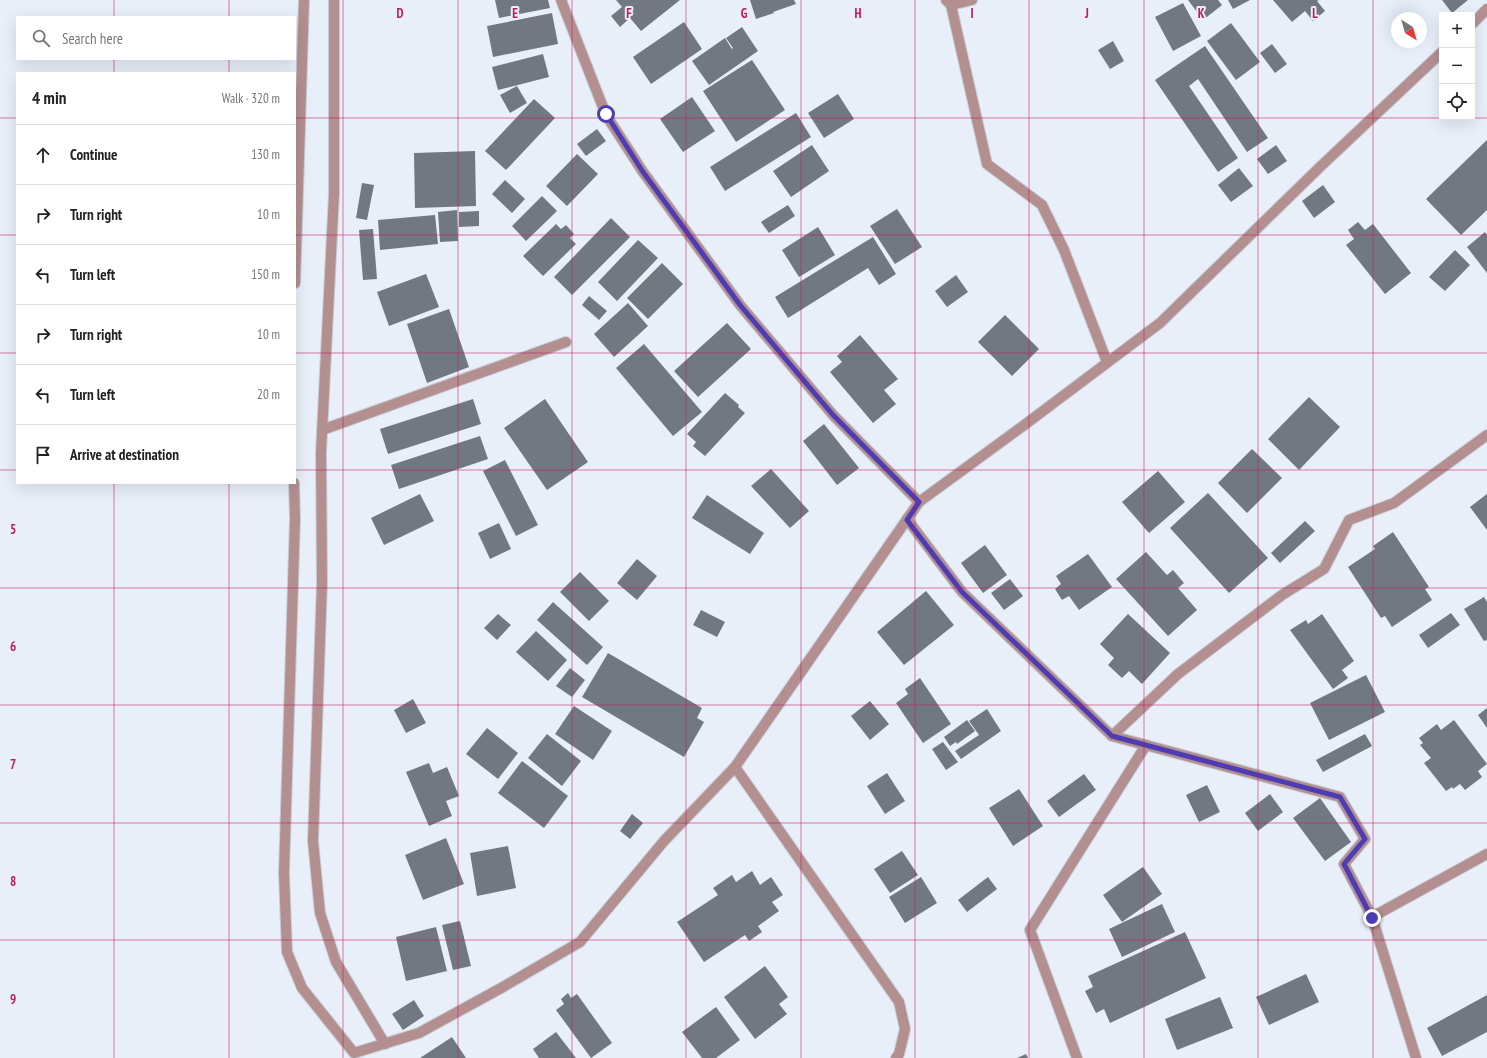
<!DOCTYPE html>
<html lang="en">
<head>
<meta charset="utf-8">
<style>
  :root { --surface:#fff; --page:#f6f6f6; --text:#222; --muted:#767676; --line:#e0e0e0 }
  body { margin:0; font-family:"PT Sans Narrow",sans-serif; background:var(--page); color:var(--text) }
  .controls { position:absolute; right:12px; top:12px; display:grid; overflow:hidden; border-radius:0px; box-shadow:0 4px 16px #0002 }
  .controls button { width:36px; height:36px; display:grid; place-items:center; padding:0; border:0; border-bottom:1px solid var(--line); background:var(--surface); color:var(--text); font:20px sans-serif }
  .compass { position:absolute; left:1391px; top:12px; width:36px; height:36px; border-radius:50%; background:var(--surface); box-shadow:0 4px 16px #0002; rotate:143deg }
  .stop { position:absolute; width:12px; height:12px; margin:-9px; border:3px solid #4e3cb3; border-radius:50%; background:#fff }
  .stop.end { background:#4e3cb3; border-color:#fff; box-shadow:0 1px 4px #0008 }
  .list { margin:0; padding:0; list-style:none }
  h2 { display:flex; justify-content:space-between; align-items:center; height:52px; margin:0; padding:0 16px; font-size:17px }
  h2 small { font-size:13px; font-weight:400; color:var(--muted) }
  .list li { display:grid; grid-template-columns:26px 1fr auto; gap:12px; align-items:center; box-sizing:border-box; height:60px; padding:0 16px; border-top:1px solid var(--line) }
  .list b { display:block; font-size:15px; white-space:nowrap }
  .list em { font-size:13px; font-style:normal; color:var(--muted) }
  .icon { flex:none; width:22px; height:22px; fill:none; stroke:currentColor; stroke-width:2; stroke-linecap:round; stroke-linejoin:round }
  .map { position:relative; flex:none; width:1487px; height:1058px; overflow:hidden }
  .search { position:absolute; background:var(--surface); box-shadow:0 4px 16px #0002; left:16px; top:16px; width:280px; height:44px; display:flex; align-items:center; gap:10px; box-sizing:border-box; padding:0 14px; border-radius:0px; color:var(--muted); font-size:15px }
  .panel { position:absolute; background:var(--surface); box-shadow:0 4px 16px #0002; left:16px; top:72px; width:280px; height:412px; border-radius:0px }
  .map>svg:first-child { display:block }
  .building { fill:#727882 }
  .lines { fill:none; stroke-linecap:round; stroke-linejoin:round }
  .minor-casing { stroke:#c7cdd6; stroke-width:12 }
  .minor { stroke:#b38f90; stroke-width:10 }
  .route { stroke:#4e3cb3; stroke-width:5 }
  .grid { fill:none; stroke:#c2185b; stroke-width:1; stroke-opacity:0.55 }
  .grid-label { font-size:13px; text-anchor:middle; font-weight:bold; fill:#c2185b; stroke:#e8eff9; stroke-width:4; stroke-linejoin:round; paint-order:stroke }
</style>
</head>
<body>
<div class="map">
<svg width="1487" height="1058" viewBox="0 0 1487 1058">
  <rect width="100%" height="100%" fill="#e8eff9"/>
  <g class="building">
    <polygon points="495,0 548,0 550,8 499,18"/>
    <polygon points="616,0 680,0 641,31 630,18 620,27 611,16 622,7"/>
    <polygon points="750,0 794,0 796,4 773,12 774,13 756,19"/>
    <polygon points="1188,0 1218,0 1222,5 1203,20"/>
    <polygon points="1228,0 1250,0 1233,9"/>
    <polygon points="1273,0 1319,0 1317,1 1325,11 1313,21 1305,11 1292,22"/>
    <polygon points="1442,0 1468,0 1452,13"/>
    <polygon points="1183,3 1201,36 1173,51 1155,17"/>
    <polygon points="552,13 558,44 493,57 487,26"/>
    <polygon points="684,22 702,49 651,84 633,57"/>
    <polygon points="1231,23 1260,62 1236,80 1207,41"/>
    <polygon points="742,27 758,51 709,85 692,61 725,38 732,49 733,48 726,38"/>
    <polygon points="1113,41 1124,61 1110,69 1098,50"/>
    <polygon points="1272,44 1287,64 1275,73 1260,53"/>
    <polygon points="1205,46 1268,138 1247,152 1198,79 1189,86 1238,158 1218,172 1155,80"/>
    <polygon points="543,54 549,77 498,90 492,67"/>
    <polygon points="752,60 785,110 736,142 703,91"/>
    <polygon points="517,86 527,103 510,113 500,95"/>
    <polygon points="838,94 854,119 824,138 808,113"/>
    <polygon points="692,97 715,131 683,152 660,119"/>
    <polygon points="534,99 555,118 506,170 485,151"/>
    <polygon points="796,113 811,137 725,191 710,167"/>
    <polygon points="597,129 606,141 586,156 577,144"/>
    <polygon points="1487,140 1487,210 1461,235 1426,199"/>
    <polygon points="812,145 829,171 791,197 773,171"/>
    <polygon points="1276,145 1287,161 1268,174 1257,159"/>
    <polygon points="475,151 476,206 415,208 414,153"/>
    <polygon points="577,154 598,174 567,206 546,186"/>
    <polygon points="1239,168 1253,186 1231,202 1218,185"/>
    <polygon points="505,180 525,199 512,213 492,194"/>
    <polygon points="362,183 374,185 367,220 356,218"/>
    <polygon points="1323,185 1335,202 1314,218 1302,201"/>
    <polygon points="542,196 557,211 526,241 512,226"/>
    <polygon points="788,205 795,216 769,233 761,222"/>
    <polygon points="897,209 922,247 895,264 870,226"/>
    <polygon points="457,210 458,241 440,242 438,212"/>
    <polygon points="479,211 479,226 459,227 459,212"/>
    <polygon points="435,215 438,244 380,250 378,220"/>
    <polygon points="611,218 630,237 572,295 554,277"/>
    <polygon points="1358,222 1365,230 1373,224 1411,273 1385,294 1346,245 1354,239 1348,230"/>
    <polygon points="556,224 561,229 566,225 574,234 570,238 576,244 543,276 523,256"/>
    <polygon points="818,227 835,255 799,277 782,250"/>
    <polygon points="373,229 377,279 363,280 359,230"/>
    <polygon points="1485,232 1487,235 1487,273 1467,247"/>
    <polygon points="873,237 896,274 879,285 868,268 788,318 775,297"/>
    <polygon points="638,240 658,258 617,301 598,282"/>
    <polygon points="1455,250 1470,265 1445,291 1429,277"/>
    <polygon points="662,263 683,284 648,319 627,298"/>
    <polygon points="426,274 439,307 389,326 377,292"/>
    <polygon points="956,275 968,292 947,307 935,291"/>
    <polygon points="589,296 607,311 599,320 582,305"/>
    <polygon points="628,303 648,326 614,357 594,334"/>
    <polygon points="449,309 469,367 427,383 407,324"/>
    <polygon points="1005,315 1039,349 1012,376 978,342"/>
    <polygon points="727,323 751,349 698,397 674,371"/>
    <polygon points="860,335 898,379 884,390 896,404 873,423 830,372 842,362 837,356"/>
    <polygon points="644,344 702,412 673,436 616,368"/>
    <polygon points="725,393 739,405 738,407 745,413 705,456 693,446 696,442 687,434"/>
    <polygon points="1309,397 1340,427 1299,470 1268,439"/>
    <polygon points="473,399 481,424 388,454 380,429"/>
    <polygon points="545,399 588,462 547,490 504,428"/>
    <polygon points="824,424 859,468 837,485 803,441"/>
    <polygon points="480,436 488,459 399,489 391,465"/>
    <polygon points="1252,449 1282,478 1247,513 1218,483"/>
    <polygon points="505,460 538,525 516,536 483,471"/>
    <polygon points="771,469 809,511 790,528 751,486"/>
    <polygon points="1158,471 1185,502 1149,533 1122,502"/>
    <polygon points="1208,493 1268,558 1229,593 1170,528"/>
    <polygon points="420,494 434,521 384,545 371,518"/>
    <polygon points="1487,494 1487,530 1470,507"/>
    <polygon points="707,495 764,533 750,554 692,518"/>
    <polygon points="1305,521 1315,531 1280,563 1271,553"/>
    <polygon points="499,523 511,549 490,559 478,533"/>
    <polygon points="1393,532 1429,587 1425,589 1432,600 1392,627 1385,616 1381,618 1348,567 1375,549 1373,546"/>
    <polygon points="985,545 1007,575 983,593 961,563"/>
    <polygon points="1146,552 1167,575 1173,570 1184,583 1178,588 1197,610 1168,636 1116,579"/>
    <polygon points="1088,554 1112,587 1079,610 1069,596 1062,600 1055,589 1061,584 1056,576"/>
    <polygon points="637,559 657,576 637,600 617,583"/>
    <polygon points="580,572 609,601 589,621 560,592"/>
    <polygon points="1010,579 1023,596 1004,610 991,593"/>
    <polygon points="926,591 954,625 904,665 877,632"/>
    <polygon points="1484,597 1487,602 1487,640 1484,641 1464,609"/>
    <polygon points="553,602 603,647 587,665 537,620"/>
    <polygon points="701,610 725,622 717,637 693,625"/>
    <polygon points="1451,613 1460,625 1428,648 1419,635"/>
    <polygon points="498,614 511,625 497,640 484,628"/>
    <polygon points="1128,614 1170,653 1142,684 1129,671 1122,678 1108,665 1114,658 1100,644"/>
    <polygon points="1322,614 1354,661 1342,670 1348,678 1333,689 1290,630 1306,620 1308,624"/>
    <polygon points="536,631 567,660 548,681 516,652"/>
    <polygon points="608,653 702,708 697,718 704,722 684,757 582,697"/>
    <polygon points="570,668 585,680 572,697 556,686"/>
    <polygon points="1366,675 1385,712 1329,740 1310,703"/>
    <polygon points="920,678 951,724 923,743 896,703 908,694 905,689"/>
    <polygon points="413,699 426,723 406,733 394,710"/>
    <polygon points="870,701 889,724 870,740 851,716"/>
    <polygon points="574,706 612,731 593,760 555,734"/>
    <polygon points="1487,708 1487,728 1478,715"/>
    <polygon points="987,709 1001,731 961,759 955,751 979,735 969,721"/>
    <polygon points="967,720 975,731 957,744 956,742 950,746 944,737"/>
    <polygon points="1454,720 1487,764 1478,771 1482,777 1465,790 1460,784 1453,789 1452,787 1446,791 1424,763 1431,758 1420,745 1423,743 1419,738 1437,724 1441,730"/>
    <polygon points="487,728 518,753 498,779 466,754"/>
    <polygon points="547,734 581,761 562,786 528,758"/>
    <polygon points="1365,734 1372,746 1323,772 1316,760"/>
    <polygon points="943,742 958,762 946,770 932,749"/>
    <polygon points="522,761 568,796 544,828 498,793"/>
    <polygon points="429,763 433,773 447,767 459,796 446,801 452,816 429,826 406,772"/>
    <polygon points="887,773 905,801 885,814 867,786"/>
    <polygon points="1084,774 1096,790 1059,817 1047,801"/>
    <polygon points="1207,785 1220,812 1199,822 1186,795"/>
    <polygon points="1019,789 1043,826 1013,846 989,808"/>
    <polygon points="1270,794 1283,812 1258,831 1245,813"/>
    <polygon points="1320,798 1351,842 1325,861 1293,818"/>
    <polygon points="632,814 643,823 630,839 620,831"/>
    <polygon points="446,838 464,884 423,900 405,855"/>
    <polygon points="508,846 516,888 477,896 470,853"/>
    <polygon points="902,851 918,875 890,893 874,869"/>
    <polygon points="1143,867 1162,894 1122,922 1103,895"/>
    <polygon points="752,871 760,885 771,877 783,895 772,902 779,911 758,926 762,932 749,941 745,935 704,962 677,922 718,895 713,888 732,875 736,882"/>
    <polygon points="921,877 937,903 905,923 889,897"/>
    <polygon points="988,877 997,889 967,912 958,900"/>
    <polygon points="1162,904 1175,932 1122,957 1109,929"/>
    <polygon points="460,921 471,966 453,970 442,925"/>
    <polygon points="436,927 447,971 406,981 396,937"/>
    <polygon points="1185,932 1206,978 1110,1023 1104,1009 1096,1013 1085,991 1093,987 1088,976"/>
    <polygon points="765,966 788,997 779,1004 787,1014 755,1039 724,997"/>
    <polygon points="1306,974 1319,1002 1269,1025 1256,997"/>
    <polygon points="568,993 571,998 577,994 612,1043 591,1058 556,1010 564,1004 561,999"/>
    <polygon points="1487,995 1487,1032 1442,1056 1427,1028"/>
    <polygon points="1220,997 1233,1028 1177,1050 1165,1019"/>
    <polygon points="414,1000 424,1016 403,1030 392,1014"/>
    <polygon points="716,1007 740,1040 716,1058 702,1058 682,1032"/>
    <polygon points="556,1032 576,1058 539,1058 533,1049"/>
    <polygon points="452,1037 466,1058 420,1058"/>
    <polygon points="1026,1054 1028,1058 1017,1058"/>
  </g>
  <g class="lines">
    <defs>
      <g id="minor">
        <polyline points="334,0 334,194 321,453 322,583 313,841 320,913 336,962 385,1044"/>
        <polyline points="561,0 606,115 643,172 740,305 833,415 919,502 735,767"/>
        <polyline points="946,0 951,5 987,164 1042,205 1064,250 1107,362"/>
        <polyline points="951,5 972,0"/>
        <polyline points="1472,24 1487,9"/>
        <polyline points="295,283 304,0"/>
        <polyline points="322,430 566,342"/>
        <polyline points="294,483 295,519 284,873 287,952 302,988 354,1053 419,1033 503,987 580,942 664,841 735,767 899,1002 905,1029 899,1054 896,1058"/>
        <polyline points="919,502 1023,426 1160,323 1321,166 1442,52"/>
        <polyline points="907,519 962,592 1112,736 1178,674 1282,595 1324,569 1349,520 1394,503 1487,435"/>
        <polyline points="1112,736 1340,797 1365,839 1344,864 1372,917 1487,854"/>
        <polyline points="1372,917 1416,1058"/>
        <polyline points="1077,1058 1030,930 1146,745"/>
      </g>
    </defs>
    <use href="#minor" class="minor-casing"/>
    <use href="#minor" class="minor"/>
  </g>
  <g class="lines">
    <polyline class="route" points="606,114 643,172 740,305 833,415 919,502 907,520 962,592 1112,736 1340,797 1365,839 1344,864 1372,918"/>
  </g>
  <path class="grid" d="M114,0V17M229,0V17M343,0V1058M458,0V1058M572,0V1058M686,0V1058M801,0V1058M915,0V1058M1029,0V1058M1144,0V1058M1258,0V1058M1373,0V1058M114,59V73M229,59V73M0,118H17M295,118H1487M0,235H17M295,235H1487M0,353H17M295,353H1487M0,470H17M295,470H1487M114,483V1058M229,483V1058M0,588H1487M0,705H1487M0,823H1487M0,940H1487"/>
  <g class="grid-label">
    <text x="400" y="18">D</text>
    <text x="515" y="18">E</text>
    <text x="629" y="18">F</text>
    <text x="744" y="18">G</text>
    <text x="858" y="18">H</text>
    <text x="972" y="18">I</text>
    <text x="1087" y="18">J</text>
    <text x="1201" y="18">K</text>
    <text x="1315" y="18">L</text>
    <text x="13" y="534">5</text>
    <text x="13" y="651">6</text>
    <text x="13" y="769">7</text>
    <text x="13" y="886">8</text>
    <text x="13" y="1004">9</text>
  </g>
</svg>
<div class="controls">
<button>+</button>
<button>−</button>
<button><svg class="icon" aria-label="locate" viewBox="0 0 24 24"><circle cx="12" cy="12" r="6"/><path d="M12 2v4M12 18v4M2 12h4M18 12h4"/></svg></button>
</div>
<svg class="compass" viewBox="-18 -18 36 36"><path d="M0-13l5 13h-10z" fill="#e53935"/><path d="M0 13l5-13h-10z" fill="#767676"/></svg>
<div class="stop" style="left:606px;top:114px"></div>
<div class="stop end" style="left:1372px;top:918px"></div>
<div class="search"><svg class="icon" aria-label="search" viewBox="0 0 24 24"><circle cx="10" cy="10" r="6"/><path d="M15 15l6 6"/></svg>Search here</div>
<section class="panel">
<h2>4 min<small>Walk · 320 m</small></h2>
<ul class="list">
<li><svg class="icon" aria-label="ahead" viewBox="0 0 24 24"><path d="M12 20V5M6 11l6-6 6 6"/></svg><div><b>Continue</b></div><em>130 m</em></li>
<li><svg class="icon" aria-label="right" viewBox="0 0 24 24"><path d="M7 20v-9h11M14 6l5 5-5 5"/></svg><div><b>Turn right</b></div><em>10 m</em></li>
<li><svg class="icon" aria-label="left" viewBox="0 0 24 24"><path d="M17 20v-9H6M10 6l-5 5 5 5"/></svg><div><b>Turn left</b></div><em>150 m</em></li>
<li><svg class="icon" aria-label="right" viewBox="0 0 24 24"><path d="M7 20v-9h11M14 6l5 5-5 5"/></svg><div><b>Turn right</b></div><em>10 m</em></li>
<li><svg class="icon" aria-label="left" viewBox="0 0 24 24"><path d="M17 20v-9H6M10 6l-5 5 5 5"/></svg><div><b>Turn left</b></div><em>20 m</em></li>
<li><svg class="icon" aria-label="arrive" viewBox="0 0 24 24"><path d="M6 21V4h12l-3 4 3 4H6"/></svg><div><b>Arrive at destination</b></div></li>
</ul>
</section>
</div>
</body>
</html>
